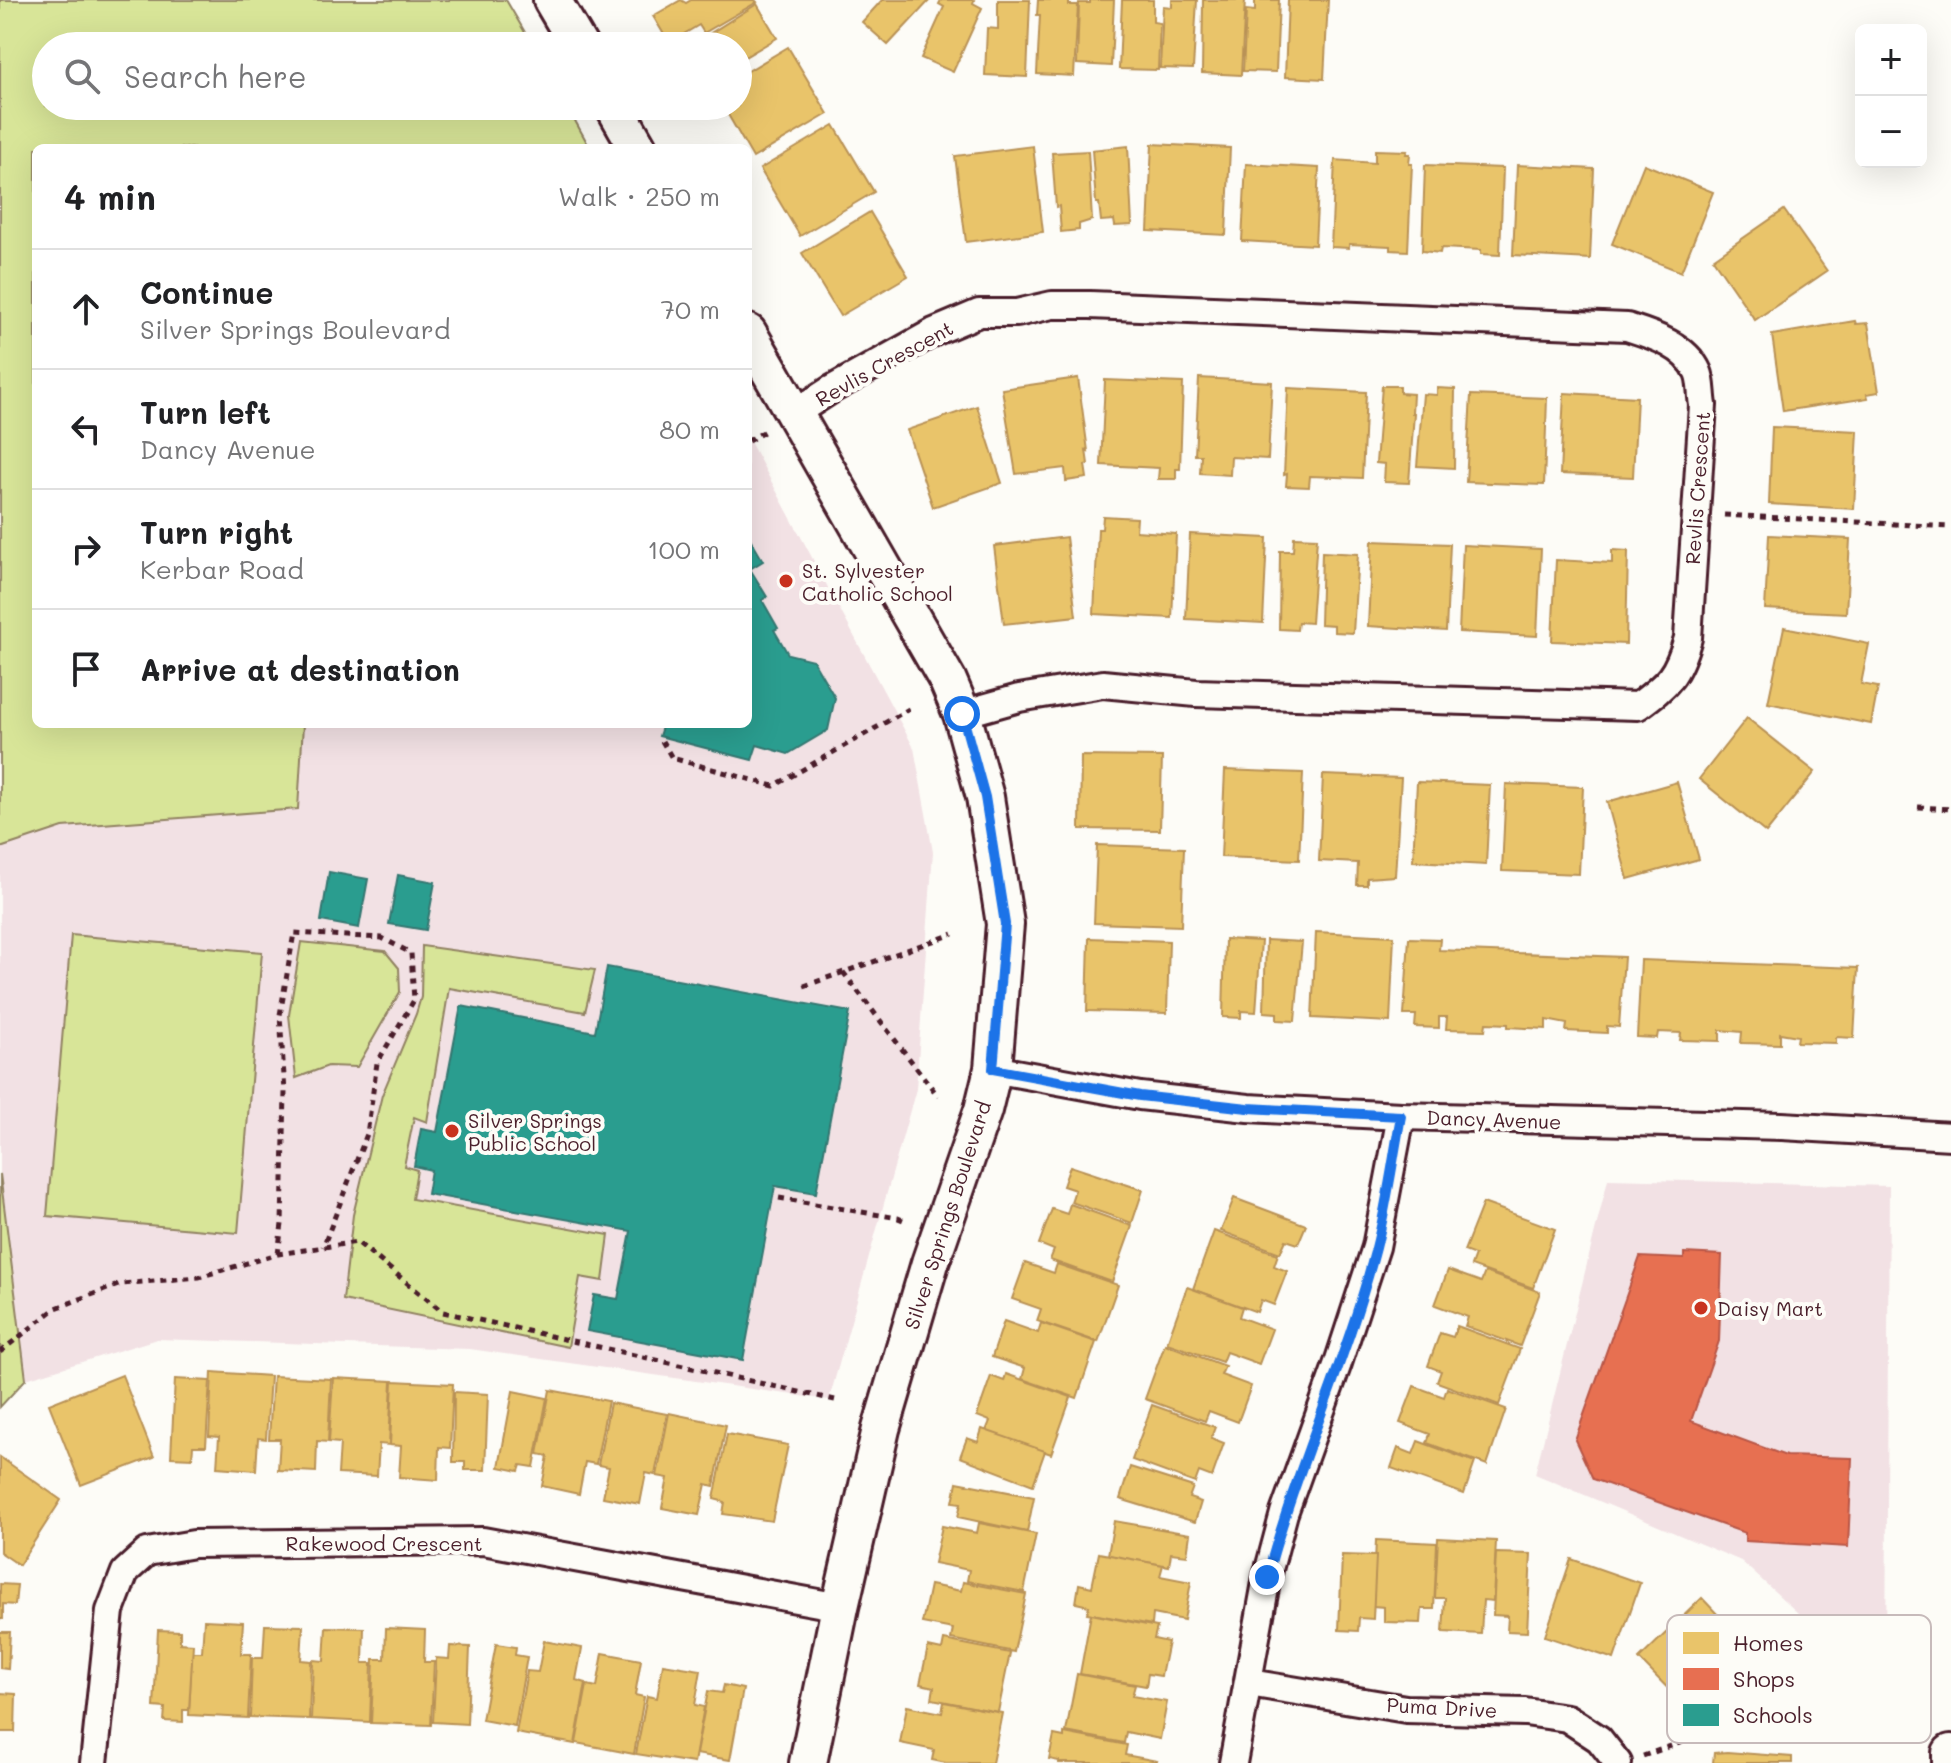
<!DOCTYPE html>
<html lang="en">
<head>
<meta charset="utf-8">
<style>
  :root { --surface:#fff; --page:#f2f2f2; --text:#202124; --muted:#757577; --line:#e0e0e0 }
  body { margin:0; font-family:Mali,sans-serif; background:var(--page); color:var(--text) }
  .controls { position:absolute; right:24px; top:24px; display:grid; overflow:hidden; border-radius:12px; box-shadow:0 8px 32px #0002 }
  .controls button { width:72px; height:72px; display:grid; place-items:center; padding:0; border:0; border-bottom:2px solid var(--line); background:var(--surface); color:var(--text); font:40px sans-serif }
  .stop { position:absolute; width:24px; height:24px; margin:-18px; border:6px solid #1a73e8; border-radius:50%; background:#fff }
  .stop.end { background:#1a73e8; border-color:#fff; box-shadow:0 2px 8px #0008 }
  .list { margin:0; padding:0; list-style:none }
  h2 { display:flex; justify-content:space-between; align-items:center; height:104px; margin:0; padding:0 32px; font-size:34px }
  h2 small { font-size:26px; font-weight:400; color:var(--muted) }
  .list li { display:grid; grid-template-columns:52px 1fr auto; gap:24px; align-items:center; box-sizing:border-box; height:120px; padding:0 32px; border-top:2px solid var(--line) }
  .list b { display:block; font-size:30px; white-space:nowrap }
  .list p { margin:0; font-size:26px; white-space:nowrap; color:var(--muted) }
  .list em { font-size:26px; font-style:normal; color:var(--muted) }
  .icon { flex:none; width:44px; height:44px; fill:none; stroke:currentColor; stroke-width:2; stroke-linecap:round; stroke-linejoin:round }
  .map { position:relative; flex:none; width:1951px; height:1763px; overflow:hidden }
  .search { position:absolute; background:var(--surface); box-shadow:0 8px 32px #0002; left:32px; top:32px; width:720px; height:88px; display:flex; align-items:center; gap:20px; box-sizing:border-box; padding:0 28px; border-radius:44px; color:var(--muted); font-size:30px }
  .panel { position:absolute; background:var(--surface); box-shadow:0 8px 32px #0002; left:32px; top:144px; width:720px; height:584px; border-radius:12px }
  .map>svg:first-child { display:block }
  .built { fill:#f2e1e4 }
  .green { fill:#d8e598; stroke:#918262; stroke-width:2 }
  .homes { fill:#e9c46a; stroke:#b99257; stroke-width:2 }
  .shops { fill:#e76f51; stroke:#b85746; stroke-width:2 }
  .schools { fill:#2a9d8f; stroke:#347771; stroke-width:2 }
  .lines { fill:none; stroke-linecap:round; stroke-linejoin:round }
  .street-casing { stroke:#4a1f2b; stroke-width:32 }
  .secondary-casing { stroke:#4a1f2b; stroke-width:42 }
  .path { stroke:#4a1f2b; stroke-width:5; stroke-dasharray:6 6; stroke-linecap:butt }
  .street { stroke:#fdfcf7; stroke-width:26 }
  .secondary { stroke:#fdfcf7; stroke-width:36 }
  .route { stroke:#1a73e8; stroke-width:10 }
  .poi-dot { fill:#c8321e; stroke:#fdfcf7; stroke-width:3 }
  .labels { text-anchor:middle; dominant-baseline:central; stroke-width:8; stroke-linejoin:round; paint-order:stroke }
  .street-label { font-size:20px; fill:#4a1f2b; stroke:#fdfcf7 }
  .poi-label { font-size:20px; fill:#4a1f2b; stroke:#fdfcf7; text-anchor:start }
  .key { fill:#fdfcf7; stroke:#c7baba; stroke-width:2 }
  .key-label { font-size:22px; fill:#4a1f2b }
</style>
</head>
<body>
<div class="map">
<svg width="1951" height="1763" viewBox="0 0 1951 1763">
  <rect width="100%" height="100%" fill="#fdfcf7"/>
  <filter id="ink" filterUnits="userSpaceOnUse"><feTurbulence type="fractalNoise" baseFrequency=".0125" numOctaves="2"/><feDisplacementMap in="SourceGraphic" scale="16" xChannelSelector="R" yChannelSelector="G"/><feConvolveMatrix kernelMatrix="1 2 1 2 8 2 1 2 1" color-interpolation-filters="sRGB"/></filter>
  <g filter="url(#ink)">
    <g class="built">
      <polygon points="748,438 914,748 933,852 916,1089 829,1400 470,1349 157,1339 26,1379 0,1174 0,848 63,827 298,809 303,724 748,724"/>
      <polygon points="1608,1179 1889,1186 1886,1663 1857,1667 1741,1561 1535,1474"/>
    </g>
    <g class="green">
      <polygon points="0,0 506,0 533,46 46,46 46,106 567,106 590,148 36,148 36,724 303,724 298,809 63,827 0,848"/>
      <polygon points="71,935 262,952 238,1233 47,1216"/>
      <polygon points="301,942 385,951 399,968 400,992 357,1067 328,1066 296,1078 289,1015"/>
      <polygon points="422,946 595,970 585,1012 449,988 427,1122 414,1117 404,1166 417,1170 412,1199 609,1235 603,1281 580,1277 568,1347 343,1300 353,1215 382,1095 416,1014 421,997"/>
      <polygon points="0,1174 26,1379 0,1407"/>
    </g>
    <g class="homes">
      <polygon points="681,0 686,3 691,0 755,0 757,2 704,33 699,25 669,43 653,16"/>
      <polygon points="882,0 930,0 888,45 862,22"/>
      <polygon points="941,0 974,0 973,3 982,8 953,72 921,58 944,7 939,4"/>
      <polygon points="998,0 1030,0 1027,77 985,75 987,28 998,29"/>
      <polygon points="1038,0 1069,0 1069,5 1078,5 1074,76 1037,74 1040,15 1037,15"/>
      <polygon points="1090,0 1114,0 1111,66 1077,64 1079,3 1090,3"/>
      <polygon points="1122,0 1153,0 1153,22 1160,23 1158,70 1119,69"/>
      <polygon points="1172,0 1197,0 1193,69 1160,68 1163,6 1172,7"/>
      <polygon points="1203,0 1245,0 1241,75 1202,73"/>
      <polygon points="1255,0 1279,0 1276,72 1243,71 1246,10 1255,11"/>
      <polygon points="1288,0 1328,0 1324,79 1285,77"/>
      <polygon points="757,4 777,38 738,61 738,46 690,46"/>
      <polygon points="788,47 828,114 753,158 723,106 738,106 738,77"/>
      <polygon points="834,125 874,192 800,236 760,169"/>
      <polygon points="1152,144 1230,148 1226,235 1148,231"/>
      <polygon points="1033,146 1043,232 966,242 955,156"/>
      <polygon points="1128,146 1132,225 1115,226 1114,220 1101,221 1099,203 1096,203 1092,150"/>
      <polygon points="1375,150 1407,151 1406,154 1410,154 1409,164 1412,164 1408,251 1390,250 1390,246 1349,244 1349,248 1331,247 1335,160 1375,163"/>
      <polygon points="1088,151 1092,220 1079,224 1079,230 1061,232 1059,206 1056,207 1052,153"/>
      <polygon points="1246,164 1319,168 1315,245 1242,241"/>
      <polygon points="1644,164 1713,192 1681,272 1612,244"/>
      <polygon points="1425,165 1503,168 1500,255 1481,254 1481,250 1441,248 1440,253 1422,251"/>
      <polygon points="1517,165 1594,169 1590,259 1513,255"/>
      <polygon points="1784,210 1827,271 1755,320 1713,259"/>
      <polygon points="870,212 908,276 840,316 802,253"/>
      <polygon points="1855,321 1856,324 1868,323 1879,392 1867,394 1868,398 1783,411 1772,335"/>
      <polygon points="1078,378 1088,451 1086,450 1088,464 1085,465 1087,478 1066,481 1065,468 1016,474 1002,389"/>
      <polygon points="1199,378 1272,382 1268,459 1231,457 1230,475 1200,473 1201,455 1195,455"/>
      <polygon points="1105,380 1183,383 1180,469 1176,469 1176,479 1158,479 1159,468 1101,465"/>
      <polygon points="1382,386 1400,386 1400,393 1413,394 1412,413 1414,413 1409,483 1384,482 1385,464 1376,463"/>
      <polygon points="1288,388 1366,392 1362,478 1310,476 1309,487 1286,486 1287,474 1284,475"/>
      <polygon points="1437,388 1455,389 1454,468 1417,466 1423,394 1437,395"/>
      <polygon points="1564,393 1637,397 1633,477 1560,474"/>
      <polygon points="1471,395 1547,398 1544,485 1466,482"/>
      <polygon points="977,406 1002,483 933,507 907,430"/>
      <polygon points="1772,427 1858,431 1854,509 1769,504"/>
      <polygon points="1103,516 1137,518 1136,531 1176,534 1172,618 1094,614 1098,529 1102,529"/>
      <polygon points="1190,534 1267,538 1263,623 1186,619"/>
      <polygon points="1769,535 1850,539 1846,613 1765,609"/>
      <polygon points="1066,537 1076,616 1004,624 994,546"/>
      <polygon points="1294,537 1317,538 1311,623 1298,622 1297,630 1279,629 1280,551 1293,551"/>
      <polygon points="1372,541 1450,544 1446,631 1368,626"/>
      <polygon points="1463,545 1541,549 1537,636 1459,632"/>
      <polygon points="1612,550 1628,551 1626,644 1552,641 1556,560 1612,563"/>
      <polygon points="1322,552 1358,554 1353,633 1334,632 1334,625 1320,624"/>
      <polygon points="1784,627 1869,644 1861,684 1878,687 1871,724 1768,703"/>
      <polygon points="1747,718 1815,772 1766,833 1699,779"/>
      <polygon points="1081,756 1162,757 1160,830 1080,829"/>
      <polygon points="1225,770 1303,773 1299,860 1221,857"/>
      <polygon points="1323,775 1401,778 1395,876 1367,878 1367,885 1357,885 1358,863 1319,861"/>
      <polygon points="1417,782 1490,785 1486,865 1413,861"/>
      <polygon points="1677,782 1699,859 1628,879 1607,802"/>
      <polygon points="1506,784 1583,787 1579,874 1502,871"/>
      <polygon points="1097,845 1184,848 1181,926 1094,923"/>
      <polygon points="1316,932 1394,936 1390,1022 1312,1018"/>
      <polygon points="1089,938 1169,941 1167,1013 1087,1011"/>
      <polygon points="1409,938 1440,939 1439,950 1624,957 1619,1027 1607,1026 1607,1033 1566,1031 1567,1024 1546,1020 1546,1029 1508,1027 1508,1024 1486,1023 1485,1030 1446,1029 1447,1017 1439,1017 1439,1028 1415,1027 1416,1015 1404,1015"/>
      <polygon points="1225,939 1261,941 1256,1012 1241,1011 1241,1018 1223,1017"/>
      <polygon points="1266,940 1302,942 1295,1021 1277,1020 1277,1013 1264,1012"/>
      <polygon points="1641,960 1858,968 1854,1038 1836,1037 1836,1043 1797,1042 1798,1036 1780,1033 1780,1044 1741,1043 1742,1032 1720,1030 1720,1041 1680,1040 1681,1033 1658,1032 1657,1038 1637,1037"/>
      <polygon points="1070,1166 1143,1190 1132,1223 1071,1202 1075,1190 1063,1186"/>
      <polygon points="1234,1198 1306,1225 1298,1244 1286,1240 1280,1253 1221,1231"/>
      <polygon points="1483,1203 1555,1229 1533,1288 1471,1266 1475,1255 1464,1251"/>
      <polygon points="1070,1204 1132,1226 1112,1282 1050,1260 1054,1250 1039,1244 1052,1209 1067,1214"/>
      <polygon points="1214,1231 1278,1254 1274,1266 1287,1271 1274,1305 1261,1300 1257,1312 1193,1289"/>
      <polygon points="1025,1263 1054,1273 1057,1264 1118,1285 1098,1342 1037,1321 1041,1309 1012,1299"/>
      <polygon points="1448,1270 1481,1282 1485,1272 1540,1292 1520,1346 1465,1326 1468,1317 1435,1305"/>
      <polygon points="1187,1287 1242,1307 1239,1317 1272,1329 1259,1364 1226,1352 1222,1362 1167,1343"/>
      <polygon points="1004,1321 1038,1333 1041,1323 1096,1342 1077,1398 1022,1379 1025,1368 992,1357"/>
      <polygon points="1457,1326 1520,1349 1499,1405 1437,1382 1441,1371 1428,1366 1440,1333 1453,1337"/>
      <polygon points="1165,1344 1225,1366 1221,1375 1251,1386 1238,1422 1209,1411 1205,1421 1145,1399"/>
      <polygon points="212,1372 270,1376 266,1439 258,1438 256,1470 217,1467 219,1437 209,1436"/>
      <polygon points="1006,1374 1071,1397 1051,1454 986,1431 990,1421 977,1416 991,1376 1004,1381"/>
      <polygon points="122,1375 154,1457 81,1485 49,1404"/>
      <polygon points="273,1376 331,1379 328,1442 317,1441 316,1472 278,1470 280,1439 269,1439"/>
      <polygon points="333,1378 392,1381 389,1445 379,1444 377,1476 338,1474 340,1443 329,1442"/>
      <polygon points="175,1379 210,1381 206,1446 193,1446 192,1458 171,1457"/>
      <polygon points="393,1381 453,1384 450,1448 439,1447 438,1480 399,1477 401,1446 390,1445"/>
      <polygon points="1414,1386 1444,1397 1447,1388 1506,1409 1487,1465 1427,1443 1430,1434 1400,1423"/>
      <polygon points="550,1390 608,1401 596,1464 585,1462 579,1494 542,1486 548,1456 538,1454"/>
      <polygon points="513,1391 547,1398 534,1467 521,1465 519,1471 499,1467"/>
      <polygon points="454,1392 488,1394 485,1470 465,1470 465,1462 453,1462"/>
      <polygon points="610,1403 667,1414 655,1475 646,1473 640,1504 603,1497 609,1467 598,1465"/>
      <polygon points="1152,1405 1215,1427 1211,1438 1224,1443 1212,1477 1199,1472 1195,1483 1132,1460"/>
      <polygon points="669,1413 726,1425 714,1486 706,1484 699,1515 662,1508 668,1478 657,1476"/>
      <polygon points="982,1429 1045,1451 1033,1485 960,1457 967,1438 978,1442"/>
      <polygon points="727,1434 788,1445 772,1521 723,1514 725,1502 714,1499"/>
      <polygon points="1418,1441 1475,1462 1464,1494 1391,1468 1398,1448 1413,1454"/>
      <polygon points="0,1457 61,1500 19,1565 0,1552"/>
      <polygon points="1130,1467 1193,1487 1189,1498 1201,1502 1195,1522 1120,1499"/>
      <polygon points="957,1482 1034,1497 1027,1532 958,1517 961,1503 953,1502"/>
      <polygon points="1114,1521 1190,1534 1187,1555 1171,1553 1169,1566 1108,1555"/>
      <polygon points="979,1523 1036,1534 1024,1592 967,1581 969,1570 934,1563 942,1526 977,1533"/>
      <polygon points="1438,1538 1496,1541 1493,1601 1483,1600 1481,1634 1443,1632 1445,1598 1435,1598"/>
      <polygon points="1376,1540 1437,1543 1434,1609 1422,1609 1421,1623 1384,1622 1384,1607 1373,1606"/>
      <polygon points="1099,1553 1163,1565 1160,1576 1191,1582 1184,1620 1153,1614 1152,1625 1087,1613 1089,1606 1076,1603 1079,1584 1092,1587"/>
      <polygon points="1496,1553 1531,1554 1527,1632 1507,1631 1508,1616 1493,1615"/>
      <polygon points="1342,1555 1376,1556 1373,1619 1359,1618 1358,1631 1339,1630"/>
      <polygon points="1571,1559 1640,1583 1614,1659 1545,1636"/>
      <polygon points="963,1582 1026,1594 1014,1652 951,1639 953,1629 922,1623 930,1585 961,1591"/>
      <polygon points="0,1584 17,1585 15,1605 3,1604 3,1619 0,1619"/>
      <polygon points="1702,1598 1756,1655 1694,1715 1639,1659"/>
      <polygon points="1091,1614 1157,1627 1154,1639 1168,1642 1161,1676 1148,1674 1146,1686 1080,1674"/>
      <polygon points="204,1620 243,1622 241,1654 251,1654 248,1718 189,1715 192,1652 202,1652"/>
      <polygon points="265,1625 303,1626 301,1660 311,1661 309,1719 250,1717 252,1658 263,1658"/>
      <polygon points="326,1627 364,1628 363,1663 372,1663 370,1722 311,1719 313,1660 324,1661"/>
      <polygon points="386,1628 425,1630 424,1662 434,1662 431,1725 371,1723 374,1659 385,1659"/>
      <polygon points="158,1630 180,1631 180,1643 193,1644 189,1710 183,1710 183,1722 164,1721 165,1708 154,1707"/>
      <polygon points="0,1632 10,1632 8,1669 0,1668"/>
      <polygon points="944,1640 1010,1653 998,1712 932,1699 934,1687 920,1684 928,1647 942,1650"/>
      <polygon points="544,1641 582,1648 576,1680 586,1683 575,1744 516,1733 527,1671 538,1672"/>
      <polygon points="496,1644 516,1647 515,1655 527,1657 515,1726 482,1720"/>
      <polygon points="450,1646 470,1647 467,1724 433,1722 436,1658 449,1659"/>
      <polygon points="603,1653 641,1660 635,1695 644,1697 634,1754 576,1743 587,1685 597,1687"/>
      <polygon points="663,1664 701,1670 695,1705 704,1707 694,1763 636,1754 647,1696 657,1698"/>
      <polygon points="1077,1674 1135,1685 1132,1696 1167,1702 1160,1739 1126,1732 1124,1743 1066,1732"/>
      <polygon points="724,1685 743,1689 730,1760 696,1754 708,1691 722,1693"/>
      <polygon points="0,1693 16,1694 15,1732 0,1732"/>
      <polygon points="944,1702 1002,1713 992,1763 946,1763 932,1760 934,1750 900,1743 907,1706 942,1713"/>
      <polygon points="1064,1733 1127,1745 1125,1755 1157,1761 1156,1763 1059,1763 1059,1761 1049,1759 1054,1735 1064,1737"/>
      <polygon points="1727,1752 1792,1757 1792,1763 1713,1763 1714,1753"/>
    </g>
    <polygon class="shops" points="1684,1253 1722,1255 1719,1341 1691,1421 1786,1456 1852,1458 1848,1547 1745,1541 1745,1533 1593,1479 1575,1440 1640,1257 1684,1259"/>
    <g class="schools">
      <polygon points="748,535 763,561 750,569 767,597 762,600 778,628 774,630 788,654 813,660 835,698 828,730 788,754 757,745 752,760 659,736 663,724 748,724"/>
      <polygon points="329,872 368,879 359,928 321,921"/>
      <polygon points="398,875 435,882 426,930 389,924"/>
      <polygon points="607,967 850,1012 816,1193 775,1186 743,1360 587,1331 594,1295 618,1299 631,1231 427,1194 431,1170 414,1166 421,1129 437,1132 461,1006 595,1032"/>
    </g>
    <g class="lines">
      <defs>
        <g id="street">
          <path d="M795,413L832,389L934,332L979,313H1017L1052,305H1090L1627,327C1652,335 1686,345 1698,372C1702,381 1701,395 1703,405L1688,638C1677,676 1669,683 1638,706L1196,693L1103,684L1019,698L962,714"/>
          <polyline points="993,1069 1140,1096 1248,1108 1401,1116 1782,1126 1951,1136"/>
          <polyline points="1249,1683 1406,1709 1525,1712 1567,1718 1599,1739 1618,1763"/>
          <polyline points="94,1763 110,1611 125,1572 147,1552 194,1544 483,1541 840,1607"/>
          <polyline points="1233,1763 1267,1577 1284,1513 1338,1363 1376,1247 1401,1116"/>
        </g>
        <g id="secondary">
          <polyline points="552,0 579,46"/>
          <polyline points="614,106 638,148"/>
          <polyline points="748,333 948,681 962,714 985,797 1005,924 993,1069 983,1110 930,1263 881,1429 840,1607 808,1763"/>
          <polyline points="1951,1763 1951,1753"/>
        </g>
      </defs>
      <use href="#street" class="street-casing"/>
      <use href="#secondary" class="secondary-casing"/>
      <g class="path">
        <polyline points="748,441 767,430"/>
        <polyline points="1724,515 1951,527"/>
        <polyline points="662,741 672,758 774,786 909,709"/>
        <polyline points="1918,807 1951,809"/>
        <polyline points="843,972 938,1096"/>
        <polyline points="804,986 953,934"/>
        <polyline points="779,1198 898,1218 908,1222"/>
        <polyline points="278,1254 282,1224 285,1092 280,1015 294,933 382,938 411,953 414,1000 377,1063 367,1134 323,1247"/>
        <polyline points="0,1352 56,1308 121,1284 199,1277 278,1254 357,1242 443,1312 835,1400"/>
        <polyline points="1643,1756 1879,1672"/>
      </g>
      <use href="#street" class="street"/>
      <use href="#secondary" class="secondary"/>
    </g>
  </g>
  <g class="lines" filter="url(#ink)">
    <path class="route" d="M962,714L985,797L1005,924L993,1069L1140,1096L1248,1108L1401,1116C1393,1159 1387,1205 1376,1248C1347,1359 1297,1465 1267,1577"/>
  </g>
  <g class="poi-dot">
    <circle cx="786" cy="581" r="8"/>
    <circle cx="452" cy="1131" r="8"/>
    <circle cx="1701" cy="1308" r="8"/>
  </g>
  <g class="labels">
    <g class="street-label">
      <text transform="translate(884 363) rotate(-29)">Revlis Crescent</text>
      <text transform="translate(1697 488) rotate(-86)">Revlis Crescent</text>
      <text transform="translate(1494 1119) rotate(2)">Dancy Avenue</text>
      <text transform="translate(947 1215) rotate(-72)">Silver Springs Boulevard</text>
      <text x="384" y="1543">Rakewood Crescent</text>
      <text transform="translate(1442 1707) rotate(3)">Puma Drive</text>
    </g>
    <g class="poi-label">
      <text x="802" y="570">St. Sylvester<tspan x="802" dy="23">Catholic School</tspan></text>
      <text x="468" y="1120">Silver Springs<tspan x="468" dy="23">Public School</tspan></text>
      <text x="1717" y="1308">Daisy Mart</text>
    </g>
  </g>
  <rect x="1667" y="1615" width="264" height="128" rx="12" class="key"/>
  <rect x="1683" y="1632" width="36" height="22" fill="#e9c46a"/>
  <rect x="1683" y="1668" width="36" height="22" fill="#e76f51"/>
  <rect x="1683" y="1704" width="36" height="22" fill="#2a9d8f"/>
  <g class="key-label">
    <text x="1733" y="1651">Homes</text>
    <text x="1733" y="1687">Shops</text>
    <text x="1733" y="1723">Schools</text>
  </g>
</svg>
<div class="controls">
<button>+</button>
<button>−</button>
</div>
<div class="stop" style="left:962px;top:714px"></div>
<div class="stop end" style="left:1267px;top:1577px"></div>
<div class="search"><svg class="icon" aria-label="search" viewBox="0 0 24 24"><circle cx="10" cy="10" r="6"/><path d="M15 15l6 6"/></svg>Search here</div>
<section class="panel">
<h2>4 min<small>Walk · 250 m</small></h2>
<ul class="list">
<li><svg class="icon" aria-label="ahead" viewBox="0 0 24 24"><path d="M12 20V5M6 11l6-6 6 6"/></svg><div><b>Continue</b><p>Silver Springs Boulevard</p></div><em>70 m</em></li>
<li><svg class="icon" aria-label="left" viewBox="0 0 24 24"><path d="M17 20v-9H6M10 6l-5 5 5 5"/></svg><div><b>Turn left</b><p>Dancy Avenue</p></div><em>80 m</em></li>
<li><svg class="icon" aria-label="right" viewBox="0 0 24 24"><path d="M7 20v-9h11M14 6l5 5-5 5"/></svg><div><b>Turn right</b><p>Kerbar Road</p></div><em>100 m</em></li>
<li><svg class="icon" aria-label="arrive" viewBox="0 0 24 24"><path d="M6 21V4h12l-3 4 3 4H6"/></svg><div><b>Arrive at destination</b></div></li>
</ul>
</section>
</div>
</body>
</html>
